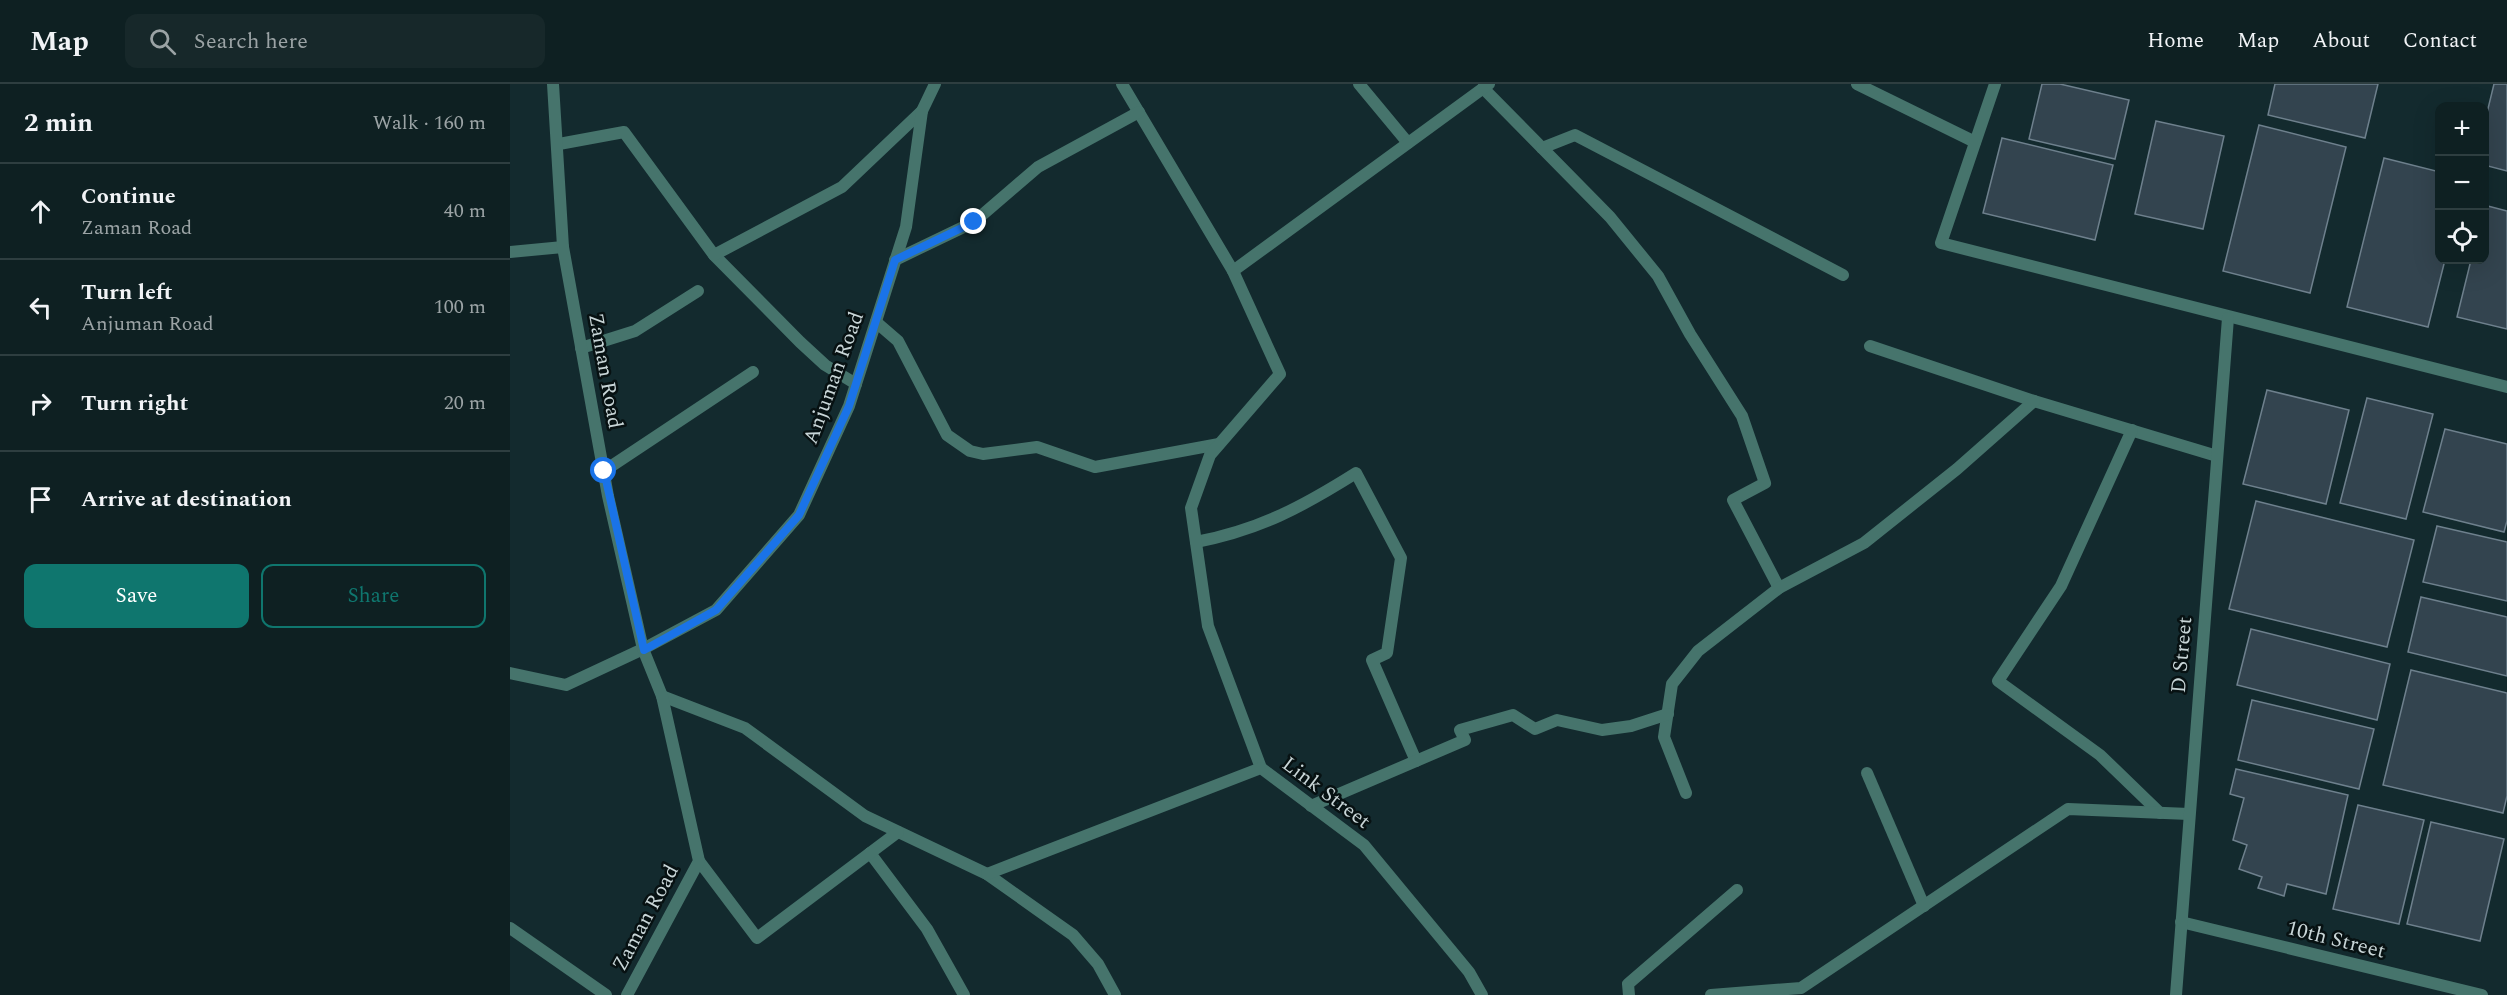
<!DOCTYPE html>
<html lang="en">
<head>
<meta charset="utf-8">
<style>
  :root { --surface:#0e2022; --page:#17282a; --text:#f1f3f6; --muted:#9ba3a5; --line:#2e3e40; --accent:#0f766e }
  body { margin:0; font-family:Spectral,serif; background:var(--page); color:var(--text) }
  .controls { position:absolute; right:18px; top:18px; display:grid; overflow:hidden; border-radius:12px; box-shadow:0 6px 24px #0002 }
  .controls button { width:54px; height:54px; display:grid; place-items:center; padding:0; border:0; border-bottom:2px solid var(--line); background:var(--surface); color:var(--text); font:30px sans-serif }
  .stop { position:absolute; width:18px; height:18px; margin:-14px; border:4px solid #1a73e8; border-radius:50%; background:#fff }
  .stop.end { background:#1a73e8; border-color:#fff; box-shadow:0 2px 6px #0008 }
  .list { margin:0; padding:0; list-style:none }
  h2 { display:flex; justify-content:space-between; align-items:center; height:78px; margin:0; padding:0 24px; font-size:26px }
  h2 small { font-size:20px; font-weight:400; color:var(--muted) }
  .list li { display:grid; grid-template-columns:39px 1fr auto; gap:18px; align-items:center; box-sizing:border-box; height:96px; padding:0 24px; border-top:2px solid var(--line) }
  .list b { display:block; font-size:22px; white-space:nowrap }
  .list p { margin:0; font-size:20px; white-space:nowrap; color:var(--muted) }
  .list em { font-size:20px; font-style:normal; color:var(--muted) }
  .actions { display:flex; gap:12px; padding:18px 24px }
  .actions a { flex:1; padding:14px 0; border:2px solid var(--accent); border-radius:12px; text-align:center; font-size:21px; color:var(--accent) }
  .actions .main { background:var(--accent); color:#fff }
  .icon { flex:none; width:33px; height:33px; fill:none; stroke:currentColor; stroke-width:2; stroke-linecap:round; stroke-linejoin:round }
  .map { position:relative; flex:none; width:1997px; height:911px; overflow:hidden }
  header { display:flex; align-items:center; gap:36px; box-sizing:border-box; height:84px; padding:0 30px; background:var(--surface); border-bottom:2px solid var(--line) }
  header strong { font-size:28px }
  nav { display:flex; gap:33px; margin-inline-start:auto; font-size:21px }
  .search { width:420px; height:54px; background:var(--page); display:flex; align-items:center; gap:15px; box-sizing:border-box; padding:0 21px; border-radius:12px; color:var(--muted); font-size:22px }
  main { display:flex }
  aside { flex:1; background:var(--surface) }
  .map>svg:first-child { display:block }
  .building { fill:#33444f; stroke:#6e808d; stroke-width:1.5 }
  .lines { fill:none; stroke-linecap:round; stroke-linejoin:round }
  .service { stroke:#46746c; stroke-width:12 }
  .minor { stroke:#46746c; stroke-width:12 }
  .route { stroke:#1a73e8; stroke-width:8 }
  .labels { text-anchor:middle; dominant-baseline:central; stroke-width:5; stroke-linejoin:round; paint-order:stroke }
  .street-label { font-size:21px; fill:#c8d5d7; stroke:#071112 }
</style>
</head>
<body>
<header>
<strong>Map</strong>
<div class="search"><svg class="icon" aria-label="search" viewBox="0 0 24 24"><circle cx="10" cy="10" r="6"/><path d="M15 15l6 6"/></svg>Search here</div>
<nav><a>Home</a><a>Map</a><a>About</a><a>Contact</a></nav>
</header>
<main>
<aside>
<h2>2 min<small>Walk · 160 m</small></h2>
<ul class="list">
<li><svg class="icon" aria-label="ahead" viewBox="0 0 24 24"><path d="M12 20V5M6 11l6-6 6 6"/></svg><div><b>Continue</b><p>Zaman Road</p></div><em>40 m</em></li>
<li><svg class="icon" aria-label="left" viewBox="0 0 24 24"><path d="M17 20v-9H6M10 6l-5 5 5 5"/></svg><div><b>Turn left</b><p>Anjuman Road</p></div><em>100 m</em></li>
<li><svg class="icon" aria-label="right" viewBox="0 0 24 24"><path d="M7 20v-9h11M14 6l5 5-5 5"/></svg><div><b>Turn right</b></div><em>20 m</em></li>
<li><svg class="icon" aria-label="arrive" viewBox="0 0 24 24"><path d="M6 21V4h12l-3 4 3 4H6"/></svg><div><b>Arrive at destination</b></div></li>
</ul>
<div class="actions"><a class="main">Save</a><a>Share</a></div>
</aside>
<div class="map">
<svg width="1997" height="911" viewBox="0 0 1997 911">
  <rect width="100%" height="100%" fill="#132a2e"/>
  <g class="building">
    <polygon points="1532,0 1550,0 1619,16 1605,75 1519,55"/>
    <polygon points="1765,0 1868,0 1855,54 1758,31"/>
    <polygon points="1984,0 1997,0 1997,87 1974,81 1974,41"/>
    <polygon points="1646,37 1714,52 1693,145 1625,130"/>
    <polygon points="1749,41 1836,63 1800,209 1713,187"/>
    <polygon points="1492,54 1603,81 1585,156 1473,129"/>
    <polygon points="1874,74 1930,88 1930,176 1935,176 1918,243 1837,223"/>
    <polygon points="1974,121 1997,127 1997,245 1947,233 1961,176 1974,176"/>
    <polygon points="1757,306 1839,326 1816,420 1733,400"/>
    <polygon points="1857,314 1923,330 1896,435 1830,419"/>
    <polygon points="1935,345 1997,360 1997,437 1994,448 1913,428"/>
    <polygon points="1746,417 1904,456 1877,563 1719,525"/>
    <polygon points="1927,442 1997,458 1997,517 1913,498"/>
    <polygon points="1911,513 1997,533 1997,592 1898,568"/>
    <polygon points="1741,545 1880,580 1867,636 1727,601"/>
    <polygon points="1901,586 1997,609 1997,712 1993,729 1873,701"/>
    <polygon points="1742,616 1864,645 1849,705 1728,676"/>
    <polygon points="1726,685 1838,711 1816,810 1777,800 1774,812 1748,804 1752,793 1729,785 1737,761 1723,756 1734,714 1720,710"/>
    <polygon points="1848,721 1914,736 1889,840 1823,825"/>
    <polygon points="1921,738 1994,755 1970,857 1897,840"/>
  </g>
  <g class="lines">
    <g class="service">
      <polyline points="612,0 723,187"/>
      <polyline points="849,0 898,59"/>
      <polyline points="1347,0 1465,58"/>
      <polyline points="973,4 1100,133 1148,192 1180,250 1232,332 1255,399 1223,416 1269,504"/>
      <polyline points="49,60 114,48 204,171 290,258 315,281 346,300"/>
      <polyline points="1032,64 1065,51 1333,191"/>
      <polyline points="0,168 53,163"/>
      <polyline points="204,171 332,103 412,27"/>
      <polyline points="385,176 464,138 528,83 629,28"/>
      <polyline points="366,238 388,257 437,351 460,367 473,370 527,363 585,383 709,360"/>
      <polyline points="1360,262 1524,317 1707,372"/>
      <polyline points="71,264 125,247 188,207"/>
      <polyline points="1622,346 1551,502 1488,597 1590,671 1650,729"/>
      <polyline points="94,387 243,288"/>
      <path d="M686,458C749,446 792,423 846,389L891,474L877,569L862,576L906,677"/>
      <polyline points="0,589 56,601 133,565"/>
      <polyline points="152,612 235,644 355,732 477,790 563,851 588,880 605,911"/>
      <polyline points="751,684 698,542 681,424 700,371 770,290 723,187 979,0"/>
      <polyline points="1357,689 1414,822"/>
      <polyline points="1176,709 1154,653 1162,600 1188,567 1269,504 1354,459 1447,385 1524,317"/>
      <polyline points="801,722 955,656 950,646 1003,631 1025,645 1047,636 1092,646 1121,642 1158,630"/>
      <polyline points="360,769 417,845 454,911"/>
      <polyline points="189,777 247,854 388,748"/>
      <polyline points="477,790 751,684 854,761 959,888 972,911"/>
      <polyline points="0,844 96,911"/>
      <polyline points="1119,911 1118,900 1227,806"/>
      <polyline points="1201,911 1291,904 1558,725 1679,730"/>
    </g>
    <g class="minor">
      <polyline points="43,0 53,163 98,412 133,565 152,612 189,777 117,911"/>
      <polyline points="1485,0 1431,159 1997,303"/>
      <polyline points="133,565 206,526 289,431 339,322 396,143 412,27 425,0"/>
      <polyline points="1671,838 1972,911"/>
      <polyline points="1666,911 1718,234"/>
    </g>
  </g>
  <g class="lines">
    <polyline class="route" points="94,387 134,566 206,526 289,431 339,322 385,176 464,138"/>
  </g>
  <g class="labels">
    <g class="street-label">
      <text transform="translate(95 287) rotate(80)">Zaman Road</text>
      <text transform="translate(324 294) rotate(-70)">Anjuman Road</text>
      <text transform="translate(1672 571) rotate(-85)">D Street</text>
      <text transform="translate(816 709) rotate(37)">Link Street</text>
      <text transform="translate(136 834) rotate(-62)">Zaman Road</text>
      <text transform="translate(1826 856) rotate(14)">10th Street</text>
    </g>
  </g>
</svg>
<div class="controls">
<button>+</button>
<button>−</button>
<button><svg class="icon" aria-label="locate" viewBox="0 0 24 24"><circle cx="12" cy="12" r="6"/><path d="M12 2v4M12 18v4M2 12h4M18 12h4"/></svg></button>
</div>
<div class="stop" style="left:94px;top:387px"></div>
<div class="stop end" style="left:464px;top:138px"></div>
</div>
</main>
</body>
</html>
